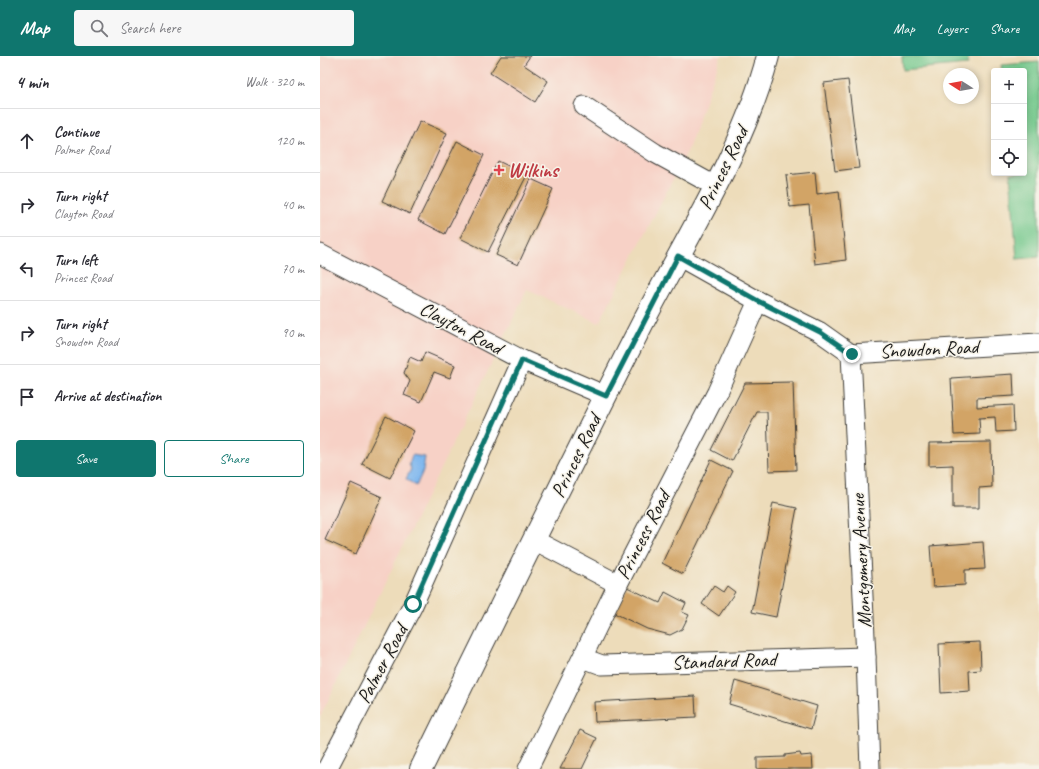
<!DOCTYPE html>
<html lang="en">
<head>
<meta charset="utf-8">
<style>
  :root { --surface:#fff; --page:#f7f7f7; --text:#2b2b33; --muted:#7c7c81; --line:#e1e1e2; --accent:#0f766e }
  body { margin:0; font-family:Caveat,sans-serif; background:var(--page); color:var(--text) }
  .controls { position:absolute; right:12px; top:12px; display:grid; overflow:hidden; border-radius:4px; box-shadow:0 2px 6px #0003 }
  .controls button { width:36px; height:36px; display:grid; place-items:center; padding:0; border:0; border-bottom:1px solid var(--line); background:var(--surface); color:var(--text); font:20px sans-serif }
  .compass { position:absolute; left:623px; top:12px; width:36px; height:36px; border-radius:50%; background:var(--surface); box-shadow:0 2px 6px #0003; rotate:281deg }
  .stop { position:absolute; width:12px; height:12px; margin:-9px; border:3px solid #0f766e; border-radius:50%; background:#fff }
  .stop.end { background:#0f766e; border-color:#fff; box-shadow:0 1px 4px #0008 }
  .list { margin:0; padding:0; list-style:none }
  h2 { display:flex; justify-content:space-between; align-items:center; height:52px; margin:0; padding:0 16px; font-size:17px }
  h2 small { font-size:13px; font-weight:400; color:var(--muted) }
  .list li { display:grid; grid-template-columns:26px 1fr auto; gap:12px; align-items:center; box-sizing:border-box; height:64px; padding:0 16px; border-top:1px solid var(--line) }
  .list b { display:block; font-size:15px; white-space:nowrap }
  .list p { margin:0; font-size:13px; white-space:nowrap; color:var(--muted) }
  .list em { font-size:13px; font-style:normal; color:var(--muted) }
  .actions { display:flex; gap:8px; padding:12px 16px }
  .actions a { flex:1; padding:9px 0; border:1px solid var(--accent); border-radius:4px; text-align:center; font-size:14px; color:var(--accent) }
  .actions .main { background:var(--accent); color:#fff }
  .icon { flex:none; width:22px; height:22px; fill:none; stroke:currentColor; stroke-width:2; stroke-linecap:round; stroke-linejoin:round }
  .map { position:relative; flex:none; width:719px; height:713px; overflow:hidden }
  header { display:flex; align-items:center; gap:24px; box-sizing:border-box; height:56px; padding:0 20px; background:var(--accent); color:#fff }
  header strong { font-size:19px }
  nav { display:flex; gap:22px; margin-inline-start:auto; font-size:14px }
  .search { width:280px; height:36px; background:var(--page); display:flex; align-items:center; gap:10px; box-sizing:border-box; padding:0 14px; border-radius:4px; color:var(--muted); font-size:15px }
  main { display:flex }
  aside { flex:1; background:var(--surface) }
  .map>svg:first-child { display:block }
  .built { fill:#f7d1c6 }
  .green { fill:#73c88c; stroke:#487254 }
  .water { fill:#7db6ee; stroke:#4c6985 }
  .building { fill:#d2a466 }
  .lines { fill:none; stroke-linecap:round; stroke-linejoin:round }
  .minor-casing { stroke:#3b3934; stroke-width:21 }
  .major-casing { stroke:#3b3934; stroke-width:24 }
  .minor { stroke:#fff; stroke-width:19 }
  .major { stroke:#fff; stroke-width:22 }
  .route { stroke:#0f766e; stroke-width:5 }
  .health-dot { fill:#e0444e; stroke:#f7f3e8; stroke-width:1.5 }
  .labels { text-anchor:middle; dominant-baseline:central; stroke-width:3; stroke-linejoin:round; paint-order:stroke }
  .street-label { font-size:20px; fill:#1c1c1c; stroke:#f7f3e8 }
  .health-label { font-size:20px; font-weight:bold; fill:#be3a42; stroke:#f7f3e8; text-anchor:start }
</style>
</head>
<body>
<header>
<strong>Map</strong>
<div class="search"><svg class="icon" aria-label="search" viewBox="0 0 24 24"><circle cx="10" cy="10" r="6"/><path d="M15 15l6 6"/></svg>Search here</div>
<nav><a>Map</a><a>Layers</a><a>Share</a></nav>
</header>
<main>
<aside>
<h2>4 min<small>Walk · 320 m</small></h2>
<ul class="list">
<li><svg class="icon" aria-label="ahead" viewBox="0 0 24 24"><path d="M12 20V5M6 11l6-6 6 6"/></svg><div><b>Continue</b><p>Palmer Road</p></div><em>120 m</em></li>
<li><svg class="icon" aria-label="right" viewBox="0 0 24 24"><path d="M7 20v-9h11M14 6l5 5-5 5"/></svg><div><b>Turn right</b><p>Clayton Road</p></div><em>40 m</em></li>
<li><svg class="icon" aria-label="left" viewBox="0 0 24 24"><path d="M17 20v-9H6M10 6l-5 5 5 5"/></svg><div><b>Turn left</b><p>Princes Road</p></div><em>70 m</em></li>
<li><svg class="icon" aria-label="right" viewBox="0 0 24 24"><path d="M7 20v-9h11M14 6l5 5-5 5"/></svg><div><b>Turn right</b><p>Snowdon Road</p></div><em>90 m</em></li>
<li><svg class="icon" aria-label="arrive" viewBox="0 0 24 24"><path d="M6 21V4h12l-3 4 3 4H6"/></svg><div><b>Arrive at destination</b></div></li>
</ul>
<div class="actions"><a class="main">Save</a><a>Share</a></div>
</aside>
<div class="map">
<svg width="719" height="713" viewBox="0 0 719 713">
  <rect width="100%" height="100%" fill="#f7f3e8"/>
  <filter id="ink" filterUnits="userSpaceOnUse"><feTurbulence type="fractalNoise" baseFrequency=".025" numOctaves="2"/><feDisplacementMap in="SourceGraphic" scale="8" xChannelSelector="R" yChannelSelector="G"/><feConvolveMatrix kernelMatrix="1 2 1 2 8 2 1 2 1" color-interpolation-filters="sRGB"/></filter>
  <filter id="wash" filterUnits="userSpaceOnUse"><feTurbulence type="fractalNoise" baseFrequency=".012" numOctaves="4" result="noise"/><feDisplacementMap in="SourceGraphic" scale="16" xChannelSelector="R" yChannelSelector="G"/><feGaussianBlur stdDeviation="0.9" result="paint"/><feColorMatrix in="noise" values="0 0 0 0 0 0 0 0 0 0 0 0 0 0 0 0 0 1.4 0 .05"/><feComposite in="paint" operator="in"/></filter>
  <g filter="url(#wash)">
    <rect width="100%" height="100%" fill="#eddcba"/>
    <polygon class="built" points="0,0 401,0 368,94 279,267 207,234 0,661"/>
    <g class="green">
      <polygon points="582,0 648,0 648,8 583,14"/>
      <polygon points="719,6 719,201 697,203 690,117 704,117 704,15 682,15 681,9"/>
    </g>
    <polygon class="water" points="92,399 105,401 103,415 96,430 86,423 91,413 89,408"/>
    <g id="blocks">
      <g class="building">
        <polygon points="181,0 210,0 204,9 228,25 215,46 170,17"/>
        <polygon points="528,24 539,112 515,115 504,27"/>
        <polygon points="100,65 127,77 90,158 62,145"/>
        <polygon points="137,85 164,99 125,178 98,164"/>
        <polygon points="178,105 207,119 168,196 140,182"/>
        <polygon points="495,116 497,138 519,135 526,204 495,208 489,149 470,151 466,119"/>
        <polygon points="211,123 233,133 198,209 176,199"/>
        <polygon points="105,296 135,309 130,322 114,316 101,346 84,339 90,325 84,317 90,301 101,306"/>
        <polygon points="693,318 694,340 657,342 657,351 693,349 694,375 676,376 675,361 659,362 660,378 634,379 631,322"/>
        <polygon points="473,326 476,414 449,415 447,356 437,356 412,405 391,394 425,327"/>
        <polygon points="66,360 94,375 70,422 42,408"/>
        <polygon points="671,386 672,431 659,432 659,452 633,452 633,409 609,410 609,387"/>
        <polygon points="391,404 413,415 363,518 342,507"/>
        <polygon points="31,427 62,441 36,498 5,484"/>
        <polygon points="453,447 477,452 456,561 432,556"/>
        <polygon points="663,486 665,513 645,514 645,529 613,531 610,490"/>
        <polygon points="394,530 403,536 407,530 415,536 399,560 382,548"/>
        <polygon points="307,531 340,547 345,536 366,547 362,556 369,559 362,573 350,579 327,573 294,557"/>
        <polygon points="660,586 661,614 649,615 650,635 621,637 619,588"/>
        <polygon points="415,625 497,650 491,673 409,648"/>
        <polygon points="375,640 376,661 275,666 274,646"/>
        <polygon points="260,674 277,682 262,713 240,713"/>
        <polygon points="480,697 481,700 492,699 493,713 437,713 437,702 465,701 465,699"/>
      </g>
    </g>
  </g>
  <g filter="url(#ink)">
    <use href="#blocks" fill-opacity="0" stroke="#3b3934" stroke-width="1"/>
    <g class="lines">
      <defs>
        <g id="minor">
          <polyline points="264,50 335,97 395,130"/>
          <polyline points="0,198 202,304 286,340"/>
          <polyline points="358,200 438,245 500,276 531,298 719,287"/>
          <polyline points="531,298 546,601 550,713"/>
          <polyline points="214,484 298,528"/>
          <polyline points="263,602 282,609 546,601"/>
          <polyline points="7,713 93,549 202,304"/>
          <polyline points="208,713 298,528 397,336 438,245"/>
        </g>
        <path id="major" d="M101,713C173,566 245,419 319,274C364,185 423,96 448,0"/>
      </defs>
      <use href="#minor" class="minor-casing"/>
      <use href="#major" class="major-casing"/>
      <use href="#minor" class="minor"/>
      <use href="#major" class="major"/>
    </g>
  </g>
  <g class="lines" filter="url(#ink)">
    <polyline class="route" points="93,548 202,304 286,340 358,200 438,245 500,276 532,298"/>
  </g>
  <path class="health-dot" d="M177 108h4v4h4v4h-4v4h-4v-4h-4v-4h4z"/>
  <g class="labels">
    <g class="street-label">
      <text transform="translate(403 112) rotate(-64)">Princes Road</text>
      <text transform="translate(141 272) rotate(28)">Clayton Road</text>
      <text transform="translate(609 293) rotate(-3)">Snowdon Road</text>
      <text transform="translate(256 400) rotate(-64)">Princes Road</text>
      <text transform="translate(323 479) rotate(-63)">Princess Road</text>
      <text transform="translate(541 505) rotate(-93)">Montgomery Avenue</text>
      <text transform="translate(404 605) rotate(-2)">Standard Road</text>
      <text transform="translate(62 608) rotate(-62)">Palmer Road</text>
    </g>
    <g class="health-label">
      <text x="188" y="114">Wilkins</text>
    </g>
  </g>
</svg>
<div class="controls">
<button>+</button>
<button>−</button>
<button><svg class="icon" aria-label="locate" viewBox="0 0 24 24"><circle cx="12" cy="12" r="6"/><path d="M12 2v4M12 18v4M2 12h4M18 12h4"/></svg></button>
</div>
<svg class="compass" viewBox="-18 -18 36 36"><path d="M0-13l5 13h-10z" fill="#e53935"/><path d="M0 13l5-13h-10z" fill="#7c7c81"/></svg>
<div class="stop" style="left:93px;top:548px"></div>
<div class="stop end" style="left:532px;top:298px"></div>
</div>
</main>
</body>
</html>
